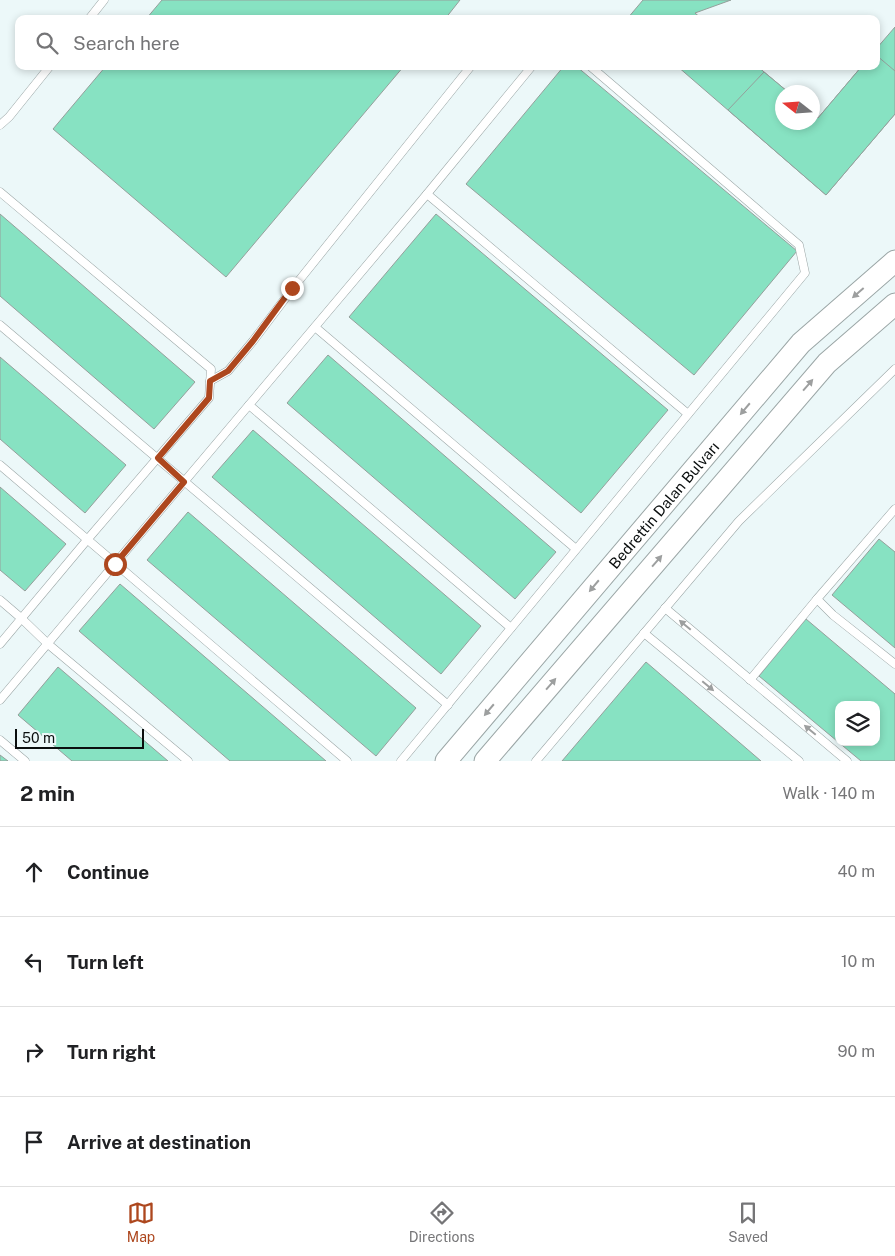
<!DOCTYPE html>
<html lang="en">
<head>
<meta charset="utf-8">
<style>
  :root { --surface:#fff; --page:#f2f2f2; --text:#202124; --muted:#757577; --line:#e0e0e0; --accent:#ad471e }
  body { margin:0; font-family:"Public Sans",sans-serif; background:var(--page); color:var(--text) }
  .controls { position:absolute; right:15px; bottom:15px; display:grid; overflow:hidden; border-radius:10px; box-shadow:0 2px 8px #0003 }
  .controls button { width:45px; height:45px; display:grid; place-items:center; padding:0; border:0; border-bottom:1px solid var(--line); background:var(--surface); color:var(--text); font:25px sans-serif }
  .compass { position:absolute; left:775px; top:85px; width:45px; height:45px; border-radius:50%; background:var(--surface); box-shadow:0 2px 8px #0003; rotate:287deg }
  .scale { position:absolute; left:15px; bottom:12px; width:129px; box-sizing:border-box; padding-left:5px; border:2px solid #0a0e0e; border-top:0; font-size:14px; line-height:18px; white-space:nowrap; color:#0a0e0e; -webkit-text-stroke:4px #ecf8f9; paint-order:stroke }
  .stop { position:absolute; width:15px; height:15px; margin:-11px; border:4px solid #ad471e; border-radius:50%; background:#fff }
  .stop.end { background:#ad471e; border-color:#fff; box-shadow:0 1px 5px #0008 }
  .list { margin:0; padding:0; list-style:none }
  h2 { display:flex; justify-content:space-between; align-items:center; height:65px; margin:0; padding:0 20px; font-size:21px }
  h2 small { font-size:16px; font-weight:400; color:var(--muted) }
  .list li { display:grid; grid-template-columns:32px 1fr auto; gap:15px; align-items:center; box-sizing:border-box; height:90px; padding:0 20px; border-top:1px solid var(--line) }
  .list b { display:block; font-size:19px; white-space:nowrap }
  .list em { font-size:16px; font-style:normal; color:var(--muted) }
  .icon { flex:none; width:28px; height:28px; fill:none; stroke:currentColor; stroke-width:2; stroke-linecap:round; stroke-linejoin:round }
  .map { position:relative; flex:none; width:895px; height:761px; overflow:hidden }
  .search { position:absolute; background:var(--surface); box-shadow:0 2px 8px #0003; left:15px; right:15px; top:15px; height:55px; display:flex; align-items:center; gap:12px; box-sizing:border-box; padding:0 18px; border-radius:10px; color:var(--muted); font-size:19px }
  .sheet { height:425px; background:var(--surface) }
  nav { display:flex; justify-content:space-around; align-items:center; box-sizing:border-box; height:70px; border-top:1px solid var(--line); background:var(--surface); font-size:14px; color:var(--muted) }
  nav a { display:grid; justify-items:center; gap:2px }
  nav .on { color:var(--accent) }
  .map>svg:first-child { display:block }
  .building { fill:#87e2c2; stroke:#959f9b; fill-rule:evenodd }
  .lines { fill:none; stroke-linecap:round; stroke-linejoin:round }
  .lane-casing { stroke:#9ba6a6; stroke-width:9 }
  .secondary-casing { stroke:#9ba6a6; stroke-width:23 }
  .lane { stroke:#fff; stroke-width:8 }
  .secondary { stroke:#fff; stroke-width:21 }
  .oneway { fill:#9d9f9f }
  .route { stroke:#ad471e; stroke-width:6 }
  .labels { text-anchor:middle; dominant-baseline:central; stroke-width:4; stroke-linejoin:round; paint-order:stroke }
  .street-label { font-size:15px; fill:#0a0e0e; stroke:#ecf8f9 }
</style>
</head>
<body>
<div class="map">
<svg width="895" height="761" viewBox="0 0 895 761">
  <rect width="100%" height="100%" fill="#ecf8f9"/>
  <g class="building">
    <polygon points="162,0 460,0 445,19 146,19"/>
    <polygon points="643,0 731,0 695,13 702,19 627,19"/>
    <polygon points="895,27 895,114 826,195 677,66 757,66 788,92 782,92 782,122 812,122 812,113 818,118 862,66 876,66 876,49"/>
    <polygon points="876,55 895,71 895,114 826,195 728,110 764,72 788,92 782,92 782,122 812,122 812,113 818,118 862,66 876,66"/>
    <polygon points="106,66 404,66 226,277 53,129"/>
    <polygon points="564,66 576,66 797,251 694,375 466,184"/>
    <polygon points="0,214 195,382 154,429 0,296"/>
    <polygon points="436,214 668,410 581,513 349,317"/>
    <polygon points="328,355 556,552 515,599 287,403"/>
    <polygon points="0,357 126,465 85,513 0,439"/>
    <polygon points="253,430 481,626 441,674 212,477"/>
    <polygon points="0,487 66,544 25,591 0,570"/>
    <polygon points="188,512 416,708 376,756 147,560"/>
    <polygon points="879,539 895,552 895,648 832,595"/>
    <polygon points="120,584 326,761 230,761 79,631"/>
    <path d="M806,619L895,694V761H861L759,676ZM839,705H876V742H839Z"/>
    <polygon points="646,662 761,761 562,761"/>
    <polygon points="58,667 168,761 72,761 18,715"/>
    <polygon points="0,755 8,761 0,761"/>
  </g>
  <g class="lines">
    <defs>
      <g id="lane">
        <polyline points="89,19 104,0"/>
        <polyline points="0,125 9,117 50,66"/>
        <polyline points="0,192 211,369 209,398 87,540 0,644"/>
        <polyline points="427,194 688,414"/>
        <polyline points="0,325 448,705"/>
        <polyline points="315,327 576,549"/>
        <polyline points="210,381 228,371 253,341 293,288 471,66"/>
        <polyline points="249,405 511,628"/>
        <polyline points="0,465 347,761"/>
        <polyline points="895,509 817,599 833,615 895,664"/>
        <polyline points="0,600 21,618 48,644 188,761"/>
        <polyline points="665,608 847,761"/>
        <polyline points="644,633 799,761"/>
        <polyline points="750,680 817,599"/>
        <polyline points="0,700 427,194 532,66"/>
        <polyline points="0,740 25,761"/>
        <polyline points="401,761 805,273 799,245 590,66"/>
        <polyline points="536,761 739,521 895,369"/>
      </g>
      <g id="secondary">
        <path id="s1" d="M446,761L801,343L895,261"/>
        <polyline points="485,761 827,363 895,304"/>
      </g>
    </defs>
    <use href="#lane" class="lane-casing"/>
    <use href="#secondary" class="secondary-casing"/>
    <use href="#lane" class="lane"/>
    <use href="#secondary" class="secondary"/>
  </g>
  <defs><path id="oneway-solid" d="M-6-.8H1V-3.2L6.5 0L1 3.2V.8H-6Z" transform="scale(1.25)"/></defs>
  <g class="oneway">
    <use href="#oneway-solid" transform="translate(858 293) rotate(139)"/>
    <use href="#oneway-solid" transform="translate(808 385) rotate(-49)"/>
    <use href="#oneway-solid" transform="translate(745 409) rotate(130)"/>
    <use href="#oneway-solid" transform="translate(657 561) rotate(-49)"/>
    <use href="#oneway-solid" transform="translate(594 586) rotate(130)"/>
    <use href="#oneway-solid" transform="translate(685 625) rotate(-140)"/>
    <use href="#oneway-solid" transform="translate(551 684) rotate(-49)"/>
    <use href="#oneway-solid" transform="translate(708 686) rotate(40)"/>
    <use href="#oneway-solid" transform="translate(489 710) rotate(130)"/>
    <use href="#oneway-solid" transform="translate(810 730) rotate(-140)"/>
  </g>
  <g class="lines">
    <polyline class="route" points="115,564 184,482 158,458 209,398 210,381 228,371 253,341 292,288"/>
  </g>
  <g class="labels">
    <g class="street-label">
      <text stroke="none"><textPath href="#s1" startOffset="336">Bedrettin Dalan Bulvarı</textPath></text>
    </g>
  </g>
</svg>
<div class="controls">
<button><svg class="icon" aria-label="layers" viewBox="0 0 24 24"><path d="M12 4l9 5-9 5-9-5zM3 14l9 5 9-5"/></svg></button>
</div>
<svg class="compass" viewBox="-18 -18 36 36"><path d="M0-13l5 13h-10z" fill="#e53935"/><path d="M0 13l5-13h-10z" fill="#757577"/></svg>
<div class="scale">50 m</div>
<div class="stop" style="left:115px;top:564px"></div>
<div class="stop end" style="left:292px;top:288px"></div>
<div class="search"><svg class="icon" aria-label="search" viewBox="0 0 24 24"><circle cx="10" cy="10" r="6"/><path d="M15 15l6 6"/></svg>Search here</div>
</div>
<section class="sheet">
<h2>2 min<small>Walk · 140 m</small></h2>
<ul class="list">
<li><svg class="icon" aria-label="ahead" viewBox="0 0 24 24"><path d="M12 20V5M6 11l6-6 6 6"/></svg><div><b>Continue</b></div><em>40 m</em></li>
<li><svg class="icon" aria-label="left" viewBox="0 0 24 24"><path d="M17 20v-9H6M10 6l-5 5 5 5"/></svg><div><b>Turn left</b></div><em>10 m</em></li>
<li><svg class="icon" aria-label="right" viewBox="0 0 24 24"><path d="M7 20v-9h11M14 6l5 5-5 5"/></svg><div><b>Turn right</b></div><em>90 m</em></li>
<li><svg class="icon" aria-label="arrive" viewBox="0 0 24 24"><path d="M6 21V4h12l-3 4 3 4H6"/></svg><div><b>Arrive at destination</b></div></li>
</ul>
</section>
<nav>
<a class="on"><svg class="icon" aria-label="map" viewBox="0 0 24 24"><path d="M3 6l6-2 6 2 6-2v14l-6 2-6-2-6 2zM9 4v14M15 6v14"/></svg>Map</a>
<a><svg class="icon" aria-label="directions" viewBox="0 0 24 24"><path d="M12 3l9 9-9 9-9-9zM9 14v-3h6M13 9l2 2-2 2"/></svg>Directions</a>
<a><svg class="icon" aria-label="saved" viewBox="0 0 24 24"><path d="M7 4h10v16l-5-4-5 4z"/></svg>Saved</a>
</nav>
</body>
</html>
